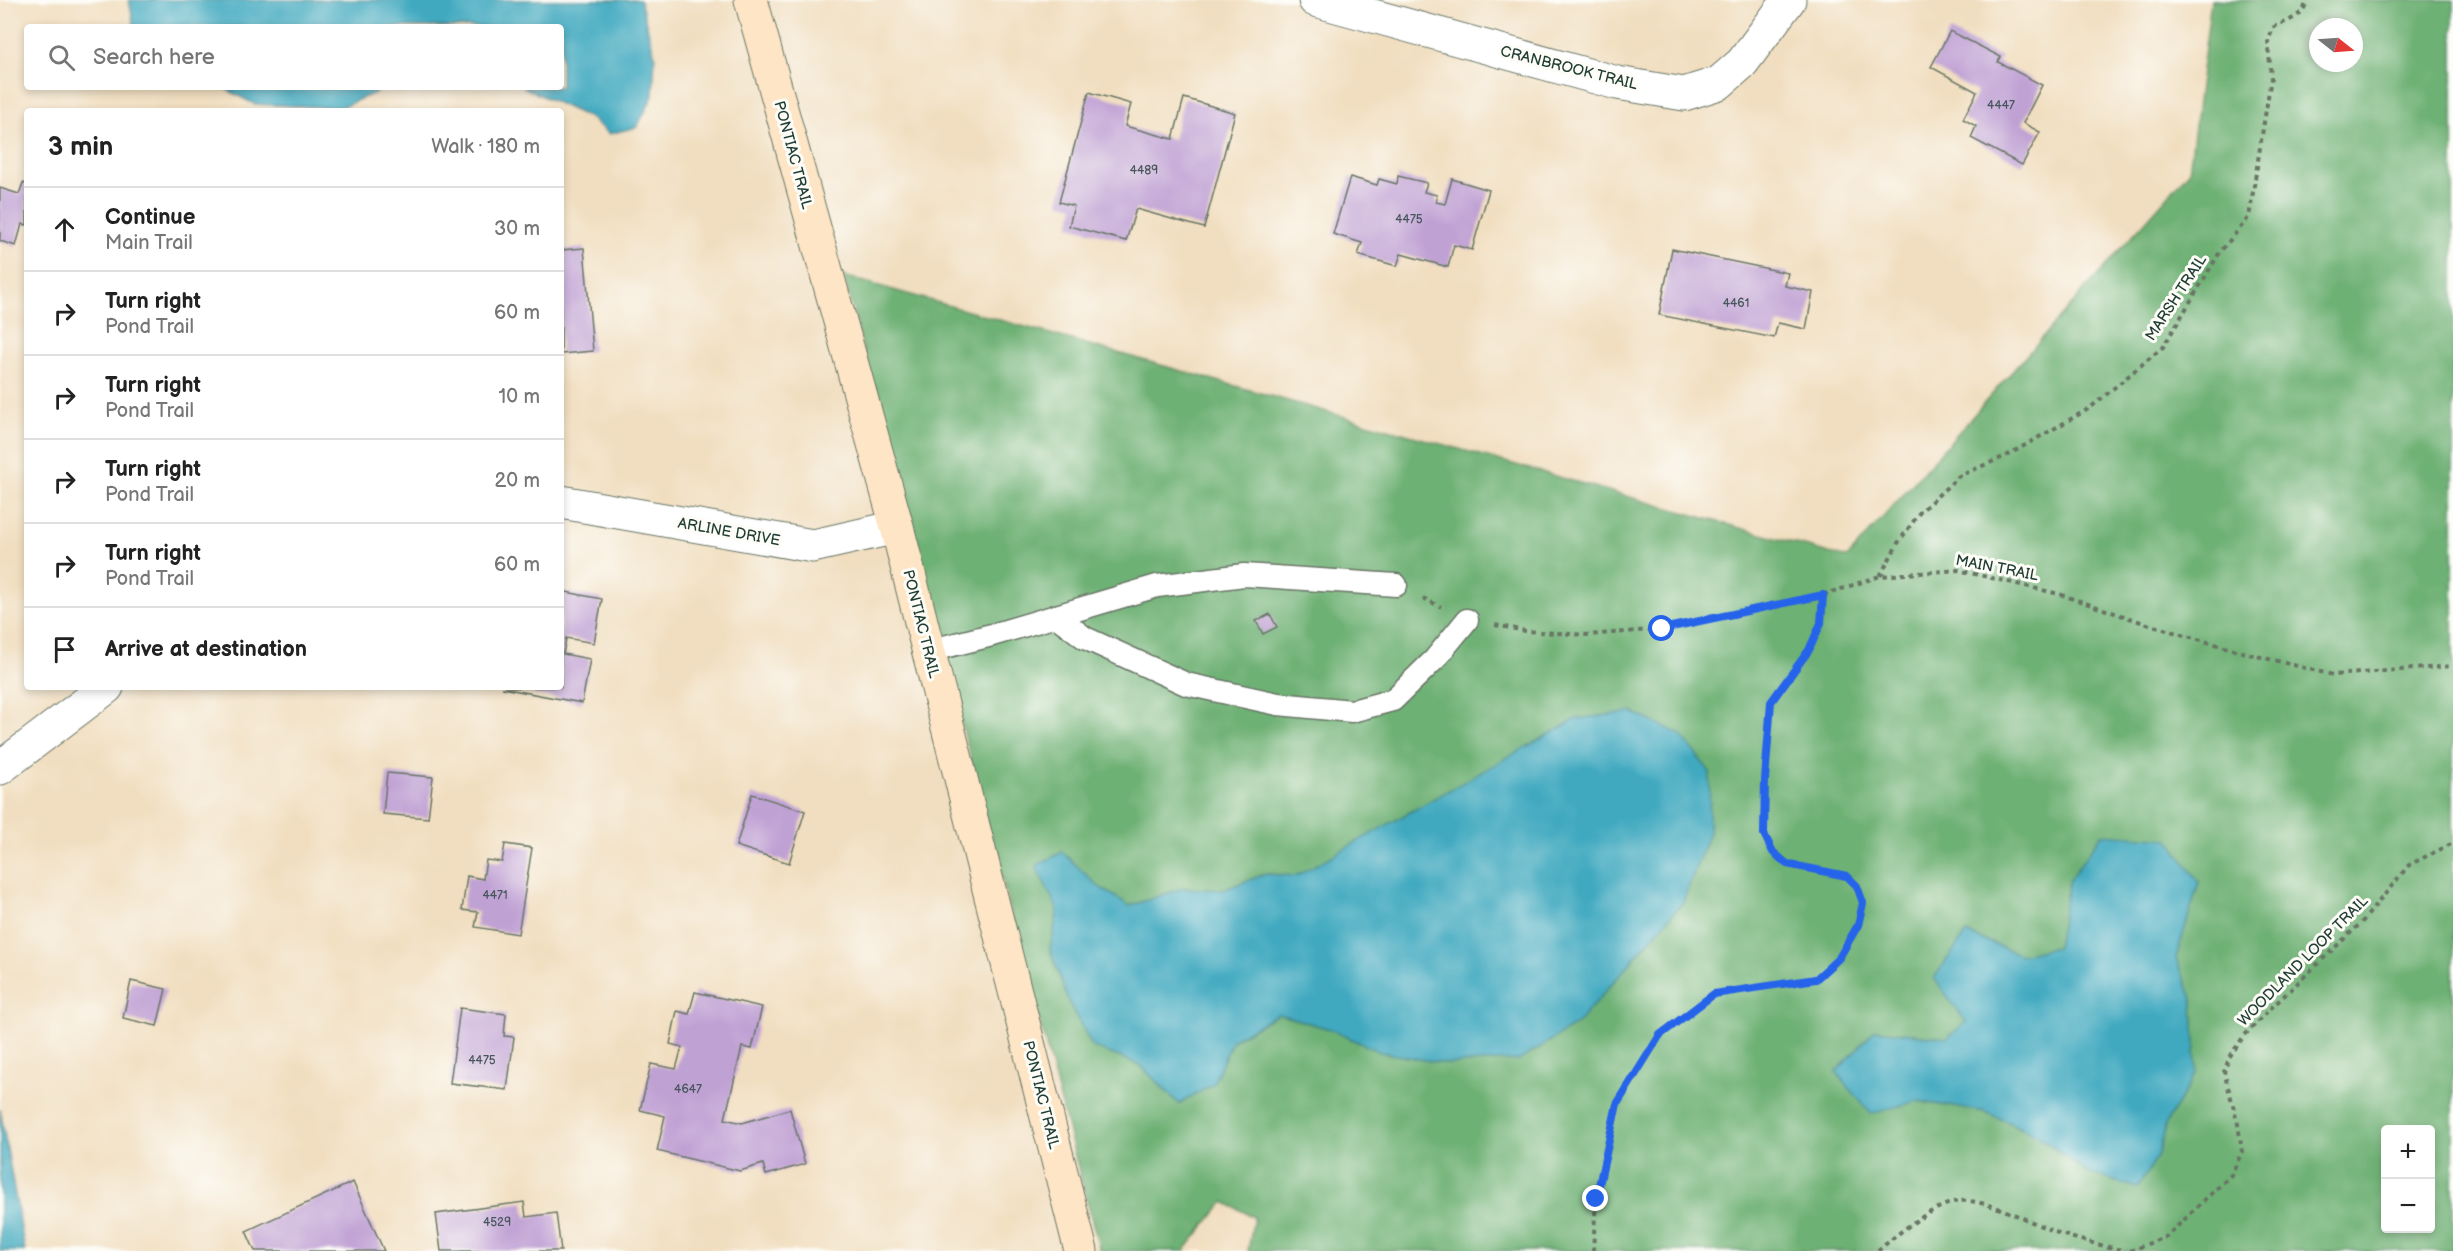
<!DOCTYPE html>
<html lang="en">
<head>
<meta charset="utf-8">
<style>
  :root { --surface:#fff; --page:#f2f2f2; --text:#222; --muted:#767676; --line:#e0e0e0 }
  body { margin:0; font-family:"Balsamiq Sans",sans-serif; background:var(--page); color:var(--text) }
  .controls { position:absolute; right:18px; bottom:18px; display:grid; overflow:hidden; border-radius:6px; box-shadow:0 3px 9px #0003 }
  .controls button { width:54px; height:54px; display:grid; place-items:center; padding:0; border:0; border-bottom:2px solid var(--line); background:var(--surface); color:var(--text); font:30px sans-serif }
  .compass { position:absolute; left:2309px; top:18px; width:54px; height:54px; border-radius:50%; background:var(--surface); box-shadow:0 3px 9px #0003; rotate:107deg }
  .stop { position:absolute; width:18px; height:18px; margin:-14px; border:4px solid #2563eb; border-radius:50%; background:#fff }
  .stop.end { background:#2563eb; border-color:#fff; box-shadow:0 2px 6px #0008 }
  .list { margin:0; padding:0; list-style:none }
  h2 { display:flex; justify-content:space-between; align-items:center; height:78px; margin:0; padding:0 24px; font-size:26px }
  h2 small { font-size:20px; font-weight:400; color:var(--muted) }
  .list li { display:grid; grid-template-columns:39px 1fr auto; gap:18px; align-items:center; box-sizing:border-box; height:84px; padding:0 24px; border-top:2px solid var(--line) }
  .list b { display:block; font-size:22px; white-space:nowrap }
  .list p { margin:0; font-size:20px; white-space:nowrap; color:var(--muted) }
  .list em { font-size:20px; font-style:normal; color:var(--muted) }
  .icon { flex:none; width:33px; height:33px; fill:none; stroke:currentColor; stroke-width:2; stroke-linecap:round; stroke-linejoin:round }
  .map { position:relative; flex:none; width:2453px; height:1251px; overflow:hidden }
  .search { position:absolute; background:var(--surface); box-shadow:0 3px 9px #0003; left:24px; top:24px; width:540px; height:66px; display:flex; align-items:center; gap:15px; box-sizing:border-box; padding:0 21px; border-radius:6px; color:var(--muted); font-size:22px }
  .panel { position:absolute; background:var(--surface); box-shadow:0 3px 9px #0003; left:24px; top:108px; width:540px; height:582px; border-radius:6px }
  .map>svg:first-child { display:block }
  .forest { fill:#6eb174; stroke:#467754; stroke-width:1.5; fill-rule:evenodd }
  .water { fill:#40a9c0; stroke:#30737a; stroke-width:1.5 }
  .building { fill:#c0a1d4 }
  .lines { fill:none; stroke-linecap:round; stroke-linejoin:round }
  .lane-casing { stroke:#687565; stroke-width:25 }
  .street-casing { stroke:#687565; stroke-width:35 }
  .secondary-casing { stroke:#687565; stroke-width:35 }
  .path { stroke:#687565; stroke-width:4; stroke-dasharray:4.5 4.5; stroke-linecap:butt }
  .lane { stroke:#fff; stroke-width:22 }
  .street { stroke:#fff; stroke-width:33 }
  .secondary { stroke:#fde5c5; stroke-width:33 }
  .route { stroke:#2563eb; stroke-width:8 }
  .labels { text-anchor:middle; dominant-baseline:central; stroke-width:6; stroke-linejoin:round; paint-order:stroke }
  .number-label { font-size:12px; fill:#47565c }
  .street-label { font-size:15px; fill:#1f3d34; stroke:#fdfcf7 }
</style>
</head>
<body>
<div class="map">
<svg width="2453" height="1251" viewBox="0 0 2453 1251">
  <rect width="100%" height="100%" fill="#fdfcf7"/>
  <filter id="ink" filterUnits="userSpaceOnUse"><feTurbulence type="fractalNoise" baseFrequency=".0167" numOctaves="2"/><feDisplacementMap in="SourceGraphic" scale="12" xChannelSelector="R" yChannelSelector="G"/><feConvolveMatrix kernelMatrix="1 2 1 2 8 2 1 2 1" color-interpolation-filters="sRGB"/></filter>
  <filter id="wash" filterUnits="userSpaceOnUse"><feTurbulence type="fractalNoise" baseFrequency=".008" numOctaves="4" result="noise"/><feDisplacementMap in="SourceGraphic" scale="24" xChannelSelector="R" yChannelSelector="G"/><feGaussianBlur stdDeviation="1.35" result="paint"/><feColorMatrix in="noise" values="0 0 0 0 0 0 0 0 0 0 0 0 0 0 0 0 0 1.4 0 .05"/><feComposite in="paint" operator="in"/></filter>
  <g filter="url(#wash)">
    <rect width="100%" height="100%" fill="#f1dec0"/>
    <path class="forest" d="M2211,0H2453V1251H1248L1254,1217L1224,1202L1184,1251H1100L844,276L1847,558L2189,172ZM2318,27H2354V63H2318ZM1061,852L1099,887L1130,906L1183,888L1223,890L1265,874L1296,876L1321,862L1683,902L1638,953L1448,1064L1380,1052L1330,1029L1278,1014L1232,1041L1213,1084L1179,1104L1140,1065L1093,1047L1069,1003L1050,949L1058,910ZM2069,880L2199,882L2176,958L2193,1001L2196,1073L2166,1123L2157,1157L2088,1173L2038,1136L1986,1112L1917,1101L1875,1030L1947,1038L1967,1022L1966,933L2021,955L2057,947ZM2386,1130H2430V1228H2386Z"/>
    <g class="water">
      <polygon points="129,0 640,0 655,56 653,96 637,127 609,134 590,118 523,87 561,87 561,27 134,27"/>
      <polygon points="222,87 383,87 377,92 339,108 254,104"/>
      <polygon points="1632,712 1680,734 1710,772 1709,832 1683,902 1577,1024 1520,1060 1448,1064 1380,1052 1330,1029 1278,1014 1232,1040 1213,1084 1179,1104 1140,1065 1093,1047 1069,1003 1050,949 1058,910 1036,866 1062,852 1099,887 1130,906 1183,888 1223,890 1265,874 1296,876 1576,719"/>
      <polygon points="2102,834 2169,839 2199,882 2176,958 2193,1001 2196,1073 2166,1123 2157,1157 2137,1188 2088,1173 2038,1136 1986,1112 1917,1101 1871,1114 1836,1072 1875,1030 1947,1038 1966,1022 1934,978 1966,933 2021,955 2057,947 2069,880"/>
      <polygon points="0,1109 25,1251 0,1251"/>
    </g>
    <g id="blocks">
      <g class="building">
        <polygon points="1950,31 2001,57 1998,62 2042,85 2023,123 2040,132 2022,165 1971,138 1976,126 1963,119 1977,92 1931,67"/>
        <polygon points="1089,92 1131,104 1125,126 1173,139 1184,98 1235,113 1204,228 1136,209 1126,241 1069,226 1074,206 1059,202"/>
        <polygon points="1398,176 1427,183 1424,192 1437,195 1436,202 1445,204 1452,179 1489,190 1472,250 1454,245 1448,267 1401,254 1397,266 1358,255 1362,243 1333,234 1350,177 1377,185 1379,179 1397,184"/>
        <polygon points="23,183 27,184 27,225 22,224 16,246 0,241 0,188 19,194"/>
        <polygon points="584,248 593,351 561,354 561,250"/>
        <polygon points="1672,249 1788,273 1785,286 1813,292 1806,329 1778,323 1774,338 1659,315"/>
        <polygon points="561,591 602,599 594,643 566,638 563,654 590,659 582,703 502,688 561,687"/>
        <polygon points="1270,614 1277,627 1263,634 1256,621"/>
        <polygon points="387,773 433,777 428,818 383,814"/>
        <polygon points="752,794 805,811 789,863 736,846"/>
        <polygon points="505,844 532,848 518,934 475,927 478,912 462,910 467,876 483,879 486,860 502,862"/>
        <polygon points="131,981 166,989 157,1026 123,1018"/>
        <polygon points="695,992 762,1007 752,1049 742,1047 725,1119 742,1123 790,1109 805,1164 766,1175 763,1164 740,1171 657,1151 665,1116 640,1110 651,1064 676,1069 682,1047 670,1044 677,1011 689,1014"/>
        <polygon points="460,1008 506,1014 504,1036 514,1037 507,1090 450,1083"/>
        <polygon points="353,1182 384,1251 255,1251 246,1231"/>
        <polygon points="524,1202 526,1217 556,1213 561,1251 441,1251 436,1214"/>
      </g>
    </g>
  </g>
  <g filter="url(#ink)">
    <use href="#blocks" fill-opacity="0" stroke="#687565" stroke-width="1.5"/>
    <g class="lines">
      <defs>
        <g id="lane">
          <polyline points="1056,616 1085,638 1186,684 1278,704 1352,711 1393,700 1435,659 1467,620"/>
          <polyline points="928,651 992,635 1157,586 1244,575 1396,585"/>
        </g>
        <g id="street">
          <polyline points="1315,0 1617,83 1684,94 1719,83 1742,63 1789,0"/>
          <polyline points="561,502 813,546 897,527"/>
          <polyline points="0,768 107,687"/>
        </g>
        <polyline id="secondary" points="751,0 897,527 1081,1251"/>
      </defs>
      <use href="#lane" class="lane-casing"/>
      <use href="#street" class="street-casing"/>
      <use href="#secondary" class="secondary-casing"/>
      <g class="path">
        <path d="M1880,576L1898,543L1920,512L1959,476L2008,455L2090,408L2163,347L2220,252L2249,217L2271,78L2268,40L2274,27C2288,20 2304,17 2307,0"/>
        <polyline points="1423,598 1441,607"/>
        <polyline points="1495,625 1525,631 1588,635 1662,629 1823,595 1880,576 1958,570 2059,594 2150,625 2245,653 2333,675 2453,666"/>
        <polyline points="1593,1251 1596,1199 1617,1104 1660,1035 1714,994 1816,979 1839,958 1859,925 1863,903 1857,886 1847,876 1787,864 1773,852 1764,834 1765,780 1771,702 1809,650 1821,623 1823,595"/>
        <path d="M1878,1251C1896,1234 1935,1204 1959,1201C1990,1198 2037,1227 2067,1236C2086,1242 2106,1246 2125,1251"/>
        <polyline points="2130,1251 2167,1236 2231,1175 2242,1152 2238,1124 2224,1072 2230,1056 2244,1036 2269,1010 2362,922 2409,865 2453,843"/>
      </g>
      <use href="#lane" class="lane"/>
      <use href="#street" class="street"/>
      <use href="#secondary" class="secondary"/>
    </g>
  </g>
  <g class="lines" filter="url(#ink)">
    <polyline class="route" points="1596,1199 1617,1104 1660,1035 1714,994 1816,979 1839,958 1858,925 1863,903 1857,886 1847,876 1787,864 1773,852 1764,834 1765,780 1771,702 1809,650 1821,623 1823,595 1662,629"/>
  </g>
  <g class="labels">
    <g class="number-label">
      <text x="2001" y="105">4447</text>
      <text x="1144" y="170">4489</text>
      <text x="1409" y="219">4475</text>
      <text x="1736" y="303">4461</text>
      <text x="495" y="895">4471</text>
      <text x="482" y="1060">4475</text>
      <text x="688" y="1089">4647</text>
      <text x="497" y="1222">4529</text>
    </g>
    <g class="street-label">
      <text transform="translate(1569 68) rotate(14)">CRANBROOK TRAIL</text>
      <text transform="translate(793 155) rotate(75)">PONTIAC TRAIL</text>
      <text transform="translate(2176 298) rotate(-57)">MARSH TRAIL</text>
      <text transform="translate(729 532) rotate(10)">ARLINE DRIVE</text>
      <text transform="translate(1997 568) rotate(11)">MAIN TRAIL</text>
      <text transform="translate(921 624) rotate(76)">PONTIAC TRAIL</text>
      <text transform="translate(2303 961) rotate(-45)">WOODLAND LOOP TRAIL</text>
      <text transform="translate(1041 1095) rotate(76)">PONTIAC TRAIL</text>
    </g>
  </g>
</svg>
<div class="controls">
<button>+</button>
<button>−</button>
</div>
<svg class="compass" viewBox="-18 -18 36 36"><path d="M0-13l5 13h-10z" fill="#e53935"/><path d="M0 13l5-13h-10z" fill="#767676"/></svg>
<div class="stop" style="left:1662px;top:629px"></div>
<div class="stop end" style="left:1596px;top:1199px"></div>
<div class="search"><svg class="icon" aria-label="search" viewBox="0 0 24 24"><circle cx="10" cy="10" r="6"/><path d="M15 15l6 6"/></svg>Search here</div>
<section class="panel">
<h2>3 min<small>Walk · 180 m</small></h2>
<ul class="list">
<li><svg class="icon" aria-label="ahead" viewBox="0 0 24 24"><path d="M12 20V5M6 11l6-6 6 6"/></svg><div><b>Continue</b><p>Main Trail</p></div><em>30 m</em></li>
<li><svg class="icon" aria-label="right" viewBox="0 0 24 24"><path d="M7 20v-9h11M14 6l5 5-5 5"/></svg><div><b>Turn right</b><p>Pond Trail</p></div><em>60 m</em></li>
<li><svg class="icon" aria-label="right" viewBox="0 0 24 24"><path d="M7 20v-9h11M14 6l5 5-5 5"/></svg><div><b>Turn right</b><p>Pond Trail</p></div><em>10 m</em></li>
<li><svg class="icon" aria-label="right" viewBox="0 0 24 24"><path d="M7 20v-9h11M14 6l5 5-5 5"/></svg><div><b>Turn right</b><p>Pond Trail</p></div><em>20 m</em></li>
<li><svg class="icon" aria-label="right" viewBox="0 0 24 24"><path d="M7 20v-9h11M14 6l5 5-5 5"/></svg><div><b>Turn right</b><p>Pond Trail</p></div><em>60 m</em></li>
<li><svg class="icon" aria-label="arrive" viewBox="0 0 24 24"><path d="M6 21V4h12l-3 4 3 4H6"/></svg><div><b>Arrive at destination</b></div></li>
</ul>
</section>
</div>
</body>
</html>
